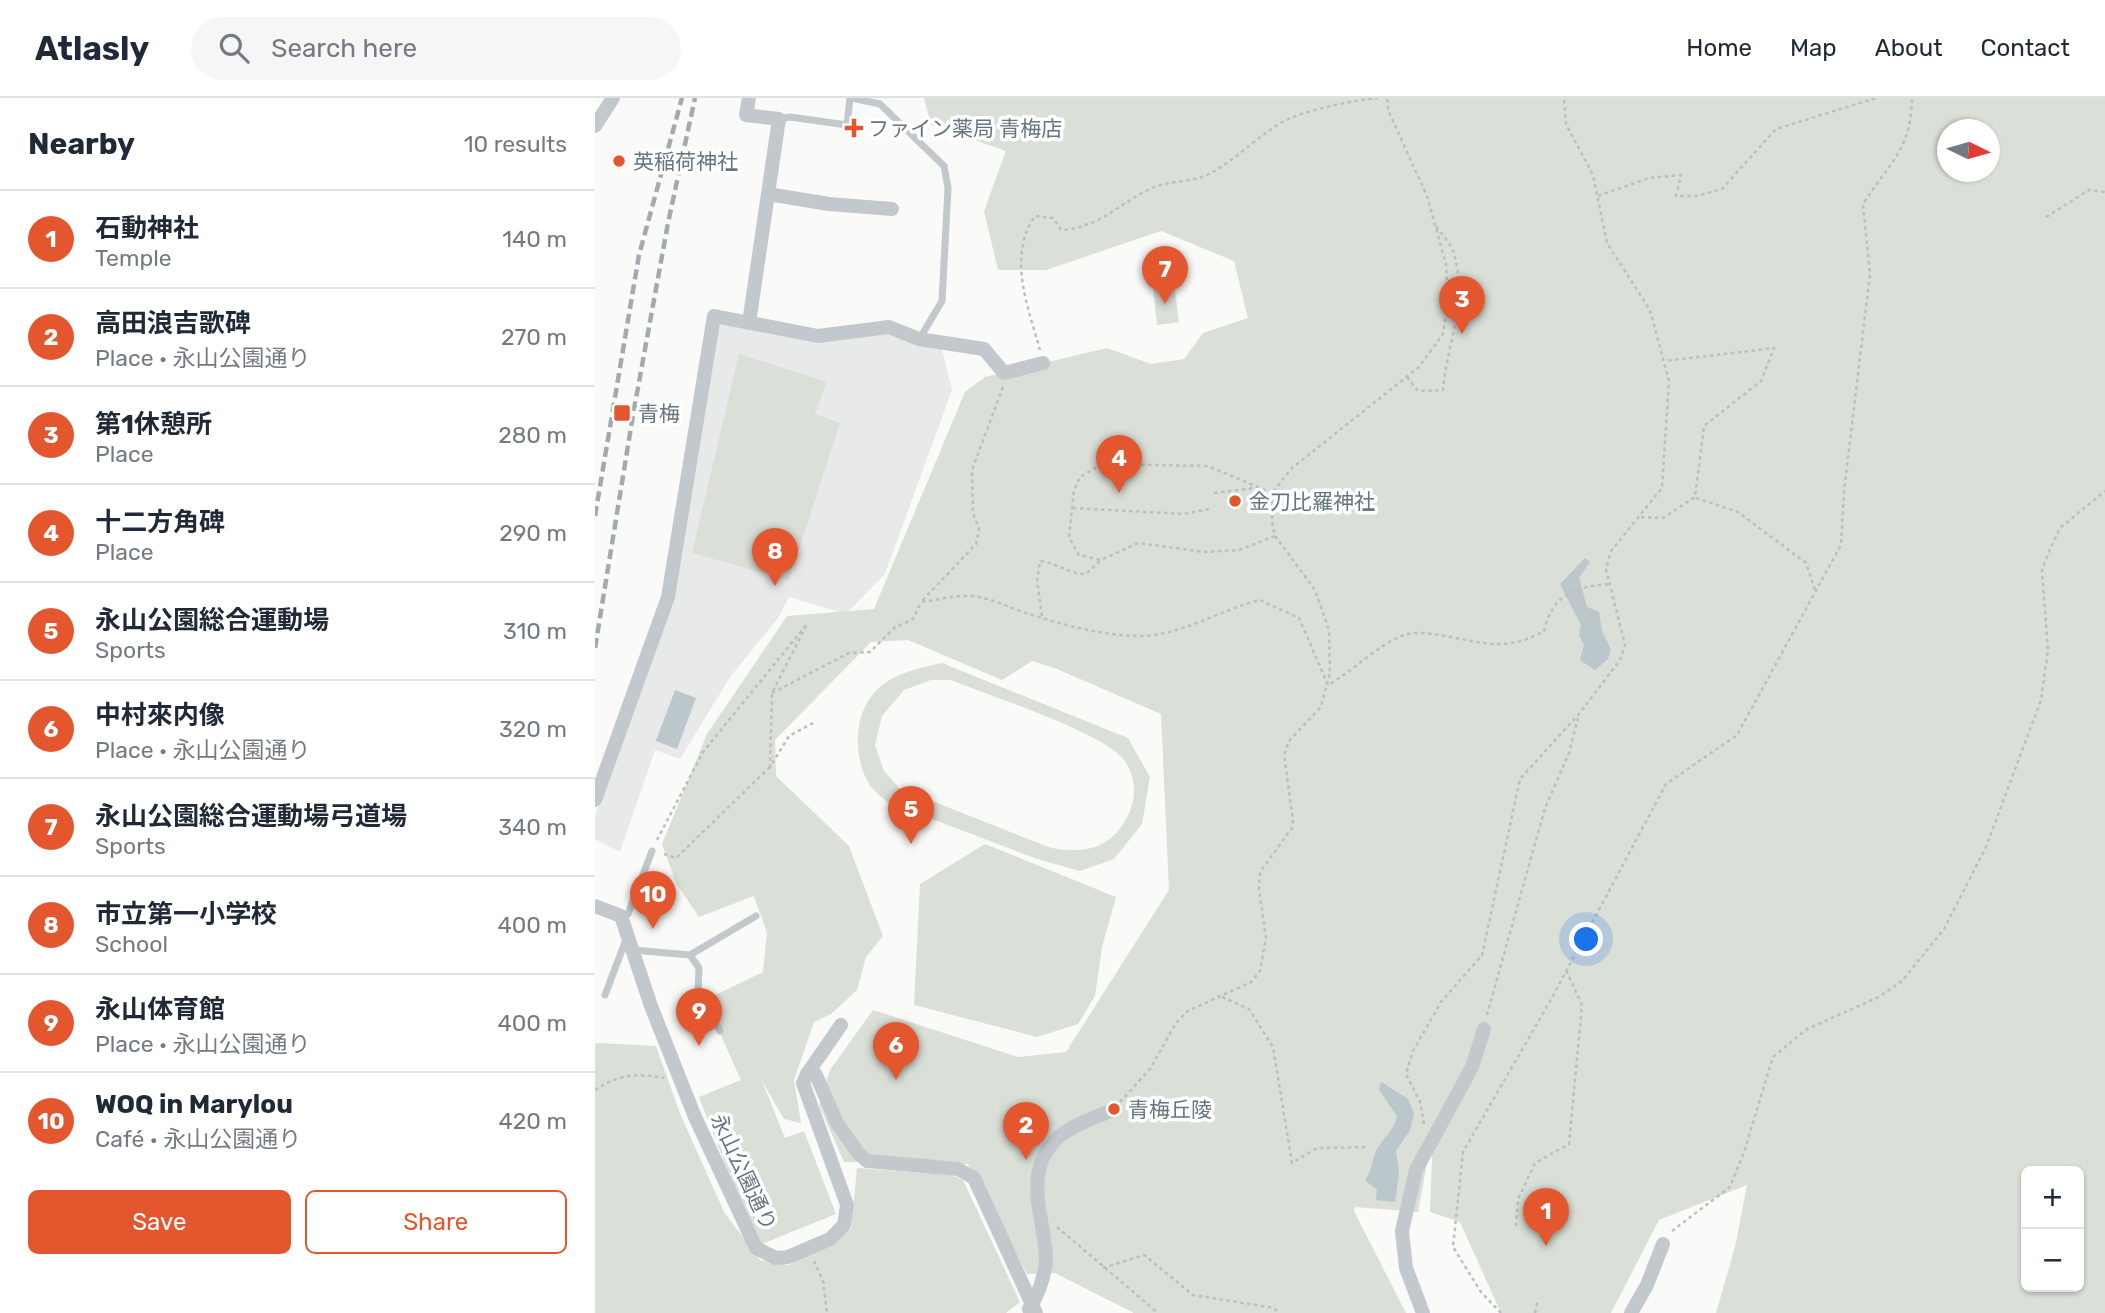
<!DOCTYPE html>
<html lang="en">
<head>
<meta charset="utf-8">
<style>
  :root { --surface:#fff; --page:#f6f6f7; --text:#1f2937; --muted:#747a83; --line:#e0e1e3; --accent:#e4572e }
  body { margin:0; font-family:Rubik,"Noto Sans JP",sans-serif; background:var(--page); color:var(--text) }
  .controls { position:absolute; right:21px; bottom:21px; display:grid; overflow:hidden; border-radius:10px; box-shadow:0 2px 5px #0004 }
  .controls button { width:63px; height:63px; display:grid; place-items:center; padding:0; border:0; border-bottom:2px solid var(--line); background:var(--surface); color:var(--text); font:35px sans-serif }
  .compass { position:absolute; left:1342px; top:21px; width:63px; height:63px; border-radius:50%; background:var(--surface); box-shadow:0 2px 5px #0004; rotate:95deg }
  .you { position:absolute; left:992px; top:842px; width:24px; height:24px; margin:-18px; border:5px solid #fff; border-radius:50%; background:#1a73e8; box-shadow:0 0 0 10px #1a73e833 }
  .badge { display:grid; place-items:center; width:46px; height:46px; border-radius:50%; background:var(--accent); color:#fff; font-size:23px; font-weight:700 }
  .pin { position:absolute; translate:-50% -58px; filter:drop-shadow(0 2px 4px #0008) }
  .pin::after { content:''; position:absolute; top:37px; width:24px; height:21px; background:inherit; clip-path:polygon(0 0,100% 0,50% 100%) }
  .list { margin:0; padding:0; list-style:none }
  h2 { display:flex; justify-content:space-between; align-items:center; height:91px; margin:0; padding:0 28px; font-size:30px }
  h2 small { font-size:23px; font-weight:400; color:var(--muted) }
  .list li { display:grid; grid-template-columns:46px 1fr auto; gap:21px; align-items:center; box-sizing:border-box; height:98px; padding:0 28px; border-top:2px solid var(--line) }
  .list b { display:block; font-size:26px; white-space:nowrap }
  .list p { margin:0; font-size:23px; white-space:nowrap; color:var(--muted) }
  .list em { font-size:23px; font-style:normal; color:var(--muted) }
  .actions { display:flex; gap:14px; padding:21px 28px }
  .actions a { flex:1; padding:16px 0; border:2px solid var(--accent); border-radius:10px; text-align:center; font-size:24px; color:var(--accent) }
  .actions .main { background:var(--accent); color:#fff }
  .icon { flex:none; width:38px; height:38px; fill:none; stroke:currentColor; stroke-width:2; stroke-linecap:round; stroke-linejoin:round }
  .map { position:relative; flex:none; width:1510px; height:1215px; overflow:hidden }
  header { display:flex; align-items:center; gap:42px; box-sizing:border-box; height:98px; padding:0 35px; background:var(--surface); border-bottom:2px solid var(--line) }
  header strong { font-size:33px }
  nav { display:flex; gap:38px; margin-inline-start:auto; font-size:24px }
  .search { width:490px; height:63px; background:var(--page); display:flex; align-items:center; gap:18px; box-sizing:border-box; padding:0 24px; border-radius:38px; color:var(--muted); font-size:26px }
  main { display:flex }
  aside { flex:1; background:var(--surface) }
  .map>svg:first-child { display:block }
  .built { fill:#e8e9e9 }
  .green { fill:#dadfd7; fill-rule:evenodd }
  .water { fill:#bbc7cb }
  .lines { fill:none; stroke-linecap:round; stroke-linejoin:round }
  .path { stroke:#bbbfc2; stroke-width:2.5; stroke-dasharray:3.5 3.5; stroke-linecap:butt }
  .service { stroke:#c3c8cc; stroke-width:7 }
  .minor { stroke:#c3c8cc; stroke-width:14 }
  .rail { stroke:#a2aab0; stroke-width:4.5; stroke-dasharray:10 5; stroke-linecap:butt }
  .poi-dot { fill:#e4572e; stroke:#fff; stroke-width:2.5 }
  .labels { text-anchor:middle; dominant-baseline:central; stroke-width:7; stroke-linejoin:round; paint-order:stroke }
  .poi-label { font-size:21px; fill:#657683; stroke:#fff; text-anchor:start }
  .street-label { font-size:21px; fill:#657683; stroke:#fff }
</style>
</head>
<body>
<header>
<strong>Atlasly</strong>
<div class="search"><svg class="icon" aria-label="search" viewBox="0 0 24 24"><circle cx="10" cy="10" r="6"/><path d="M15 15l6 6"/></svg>Search here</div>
<nav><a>Home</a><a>Map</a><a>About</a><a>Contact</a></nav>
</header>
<main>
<aside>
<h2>Nearby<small>10 results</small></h2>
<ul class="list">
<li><span class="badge">1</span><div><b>石動神社</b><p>Temple</p></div><em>140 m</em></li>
<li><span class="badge">2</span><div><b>高田浪吉歌碑</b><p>Place · 永山公園通り</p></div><em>270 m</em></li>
<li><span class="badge">3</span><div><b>第1休憩所</b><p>Place</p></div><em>280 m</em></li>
<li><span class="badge">4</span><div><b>十二方角碑</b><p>Place</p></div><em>290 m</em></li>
<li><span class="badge">5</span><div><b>永山公園総合運動場</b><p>Sports</p></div><em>310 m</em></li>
<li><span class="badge">6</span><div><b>中村來内像</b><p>Place · 永山公園通り</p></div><em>320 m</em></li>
<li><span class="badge">7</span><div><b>永山公園総合運動場弓道場</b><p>Sports</p></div><em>340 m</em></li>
<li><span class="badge">8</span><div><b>市立第一小学校</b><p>School</p></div><em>400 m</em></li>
<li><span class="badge">9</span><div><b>永山体育館</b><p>Place · 永山公園通り</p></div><em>400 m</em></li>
<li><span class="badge">10</span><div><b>WOQ in Marylou</b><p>Café · 永山公園通り</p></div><em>420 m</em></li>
</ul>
<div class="actions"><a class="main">Save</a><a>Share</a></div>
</aside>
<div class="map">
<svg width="1510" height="1215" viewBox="0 0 1510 1215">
  <rect width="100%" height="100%" fill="#fafaf8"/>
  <polygon class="built" points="119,218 223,238 294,229 347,251 357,292 290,476 251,516 194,499 183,520 135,579 85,661 60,652 25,754 0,741 0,718 78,501"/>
  <g class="green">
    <path d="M329,0H1510V1215H1121L1140,1149L1152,1087L1064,1122L1016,1215H906L865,1124L835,1114L838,1033L823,1114L760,1109L759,1113L811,1215H539L460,1175L432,1176L373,1066L249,1064L224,1007L235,972L278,912L423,959L471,954L574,792L566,616L462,571L437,563L407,582L313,542L276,544L180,642L181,678L254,748L288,838L271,859L262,892L236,916L219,924L199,982L206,1025L189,1021L167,983L190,1040L209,1033L241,1116L162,1148L104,999L146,982L110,902L168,874L172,835L159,798L104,819L81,785L67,746L112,636L192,518L279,511L370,294L390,279L512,250L556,266L589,261L608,235L653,220L639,163L566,133L451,172H403L389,113L411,53L336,27ZM1352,32H1394V74H1352ZM1431,1073H1484V1189H1431Z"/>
    <polygon points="574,170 576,181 565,182 565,187 579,185 584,224 562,227 556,172"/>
    <polygon points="144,256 232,284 220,316 245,325 194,482 97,455"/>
    <path d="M347,565L533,640L555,679L547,726L519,761L485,773L442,761L292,704C286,698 277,692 273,684C257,656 259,610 286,588C303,574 325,570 347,565ZM336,582H356C392,597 511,635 530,663C545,687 540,711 524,732C506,754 483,754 456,750L304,690L289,673L280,647L287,618L309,592Z"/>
    <polygon points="390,746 521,799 507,849 500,898 483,926 442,939 319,907 325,786"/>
    <polygon points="3,945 61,948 86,1018 129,1114 165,1162 194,1167 256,1131 262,1070 356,1077 368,1082 425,1204 411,1215 0,1215 0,946"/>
  </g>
  <g class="water">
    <polygon points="990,460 995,464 984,480 992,509 1004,514 1007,533 1016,552 1013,561 1000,572 985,562 989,547 984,537 986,527 965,486"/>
    <polygon points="80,592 101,600 82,651 61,643"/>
    <path d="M786,984L813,1001L819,1016L815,1032L801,1053L804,1075L800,1104L781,1102L782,1092L770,1082C777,1073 776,1066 780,1056C785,1041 799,1035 802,1018L784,992Z"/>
  </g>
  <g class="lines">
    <g class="path">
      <polyline points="1003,98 1054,80 1086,77 1081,98 1101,98 1127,91 1181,31 1281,0"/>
      <polyline points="1451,119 1494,92 1510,94"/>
      <path d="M445,252C433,209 412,158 440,118L458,120L466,132C505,130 524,105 557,90C575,82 596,85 614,76C639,63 660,41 684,26C704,13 759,2 783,0"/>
      <path d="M812,279L823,293L848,292C852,244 873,206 859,156C857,147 847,137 841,128"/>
      <path d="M408,289L377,372L378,415L384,431L381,446L326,504C342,502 359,497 375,498C395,499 412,509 431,515C468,527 508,538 547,538C587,537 627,511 665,502L704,520L733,587C758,574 794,535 821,535C868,535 901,561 949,533C958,496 979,489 1015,486"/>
      <polyline points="619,395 660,390"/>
      <polyline points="677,395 613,368 507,366 485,379 479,392 474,439 484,457 506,462 543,445 610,454 644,452 680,438"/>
      <polyline points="1101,400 1143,414 1211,465 1221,495"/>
      <polyline points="478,410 589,416 614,411"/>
      <polyline points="1046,419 1068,420 1100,399 1109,328 1166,283 1179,250 1070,263"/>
      <path d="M447,518L442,483L445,463C463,465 473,476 491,476L506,462"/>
      <polyline points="177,595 254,555 275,554 299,530 318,521 326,504"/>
      <polyline points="62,742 108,654 212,526 177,595 175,669 194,638 218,625"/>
      <polyline points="69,756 81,760 175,669"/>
      <polyline points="627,899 654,911 678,949 697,1065 722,1050 774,1049"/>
      <polyline points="892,917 950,710 974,655 983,620"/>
      <path d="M0,992C24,976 41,975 69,980"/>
      <polyline points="525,1004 555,971 581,925 593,913 656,884 665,873 671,840 664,791 665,774 697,730 698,723 689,657 694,643 726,609 735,575 734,532 720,492 680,438 677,424 677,395 697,370 824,269 848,236 853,201 851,166 832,98 793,12 792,0"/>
      <polyline points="829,1026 825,1004 811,976 818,953 846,904 887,857 925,681 984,616 1025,562 1030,547 1011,471 1016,453 1067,390 1074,283 1055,212 1012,145 998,77 971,26 969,0"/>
      <polyline points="921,1128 923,1101 940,1065 974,1046 987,907 971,872"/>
      <polyline points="462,1129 563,1215"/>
      <polyline points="1077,1133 1135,1089 1149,1054 1178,959 1212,931 1284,899 1307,883 1349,831 1391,749 1446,602 1453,552 1447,473 1452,458 1465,430 1510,393"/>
      <polyline points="219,1163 228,1183 232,1215"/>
      <polyline points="508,1170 549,1157 598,1197 679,1210 683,1215"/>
      <path d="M906,1215L886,1194L858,1149L868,1054L958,898L1071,686L1142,637L1246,447L1249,393L1275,176L1268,106C1294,65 1316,53 1317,0"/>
      <polyline points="940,1215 943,1202"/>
    </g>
    <g class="service">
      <polyline points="257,0 285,6 349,68 353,90 347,203 325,240"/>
      <polyline points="184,21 195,19 252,27 255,0"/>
      <polyline points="27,818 33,816 57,753"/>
      <polyline points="38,852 95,857 161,818"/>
      <polyline points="95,857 104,870 103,895 125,933"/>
      <polyline points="10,897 32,839"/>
    </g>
    <g class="minor">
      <polyline points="0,28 18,0"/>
      <polyline points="173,96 234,106 297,111"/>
      <polyline points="154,225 184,21 151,17 154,0"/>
      <polyline points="0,702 73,499 119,218 223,238 294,229 324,241 389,251 409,275 448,265"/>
      <polyline points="0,808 26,818 56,908 100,1019 161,1150 181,1160 193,1159 235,1141 249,1127 252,1107 208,985 212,976 221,977 242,1025 263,1055 272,1063 363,1071 379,1080 441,1215"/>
      <polyline points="212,976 246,927"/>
      <path d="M434,1211C443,1198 451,1175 451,1159C449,1116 425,1072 466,1037C480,1026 499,1020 515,1013"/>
      <polyline points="828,1215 811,1170 807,1133 821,1072 877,969 889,931"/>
      <polyline points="1036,1215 1052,1187 1068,1146"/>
    </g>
    <g class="rail">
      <polyline points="0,418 44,157 87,0"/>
      <polyline points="0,550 38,317 73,125 100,0"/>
    </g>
  </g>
  <g class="poi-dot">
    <path d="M255.5 19.5h7v7h7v7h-7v7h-7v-7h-7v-7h7z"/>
    <circle cx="24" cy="63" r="7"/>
    <rect x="18" y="306" width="18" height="18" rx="3.5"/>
    <circle cx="640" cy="403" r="7"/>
    <circle cx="519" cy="1011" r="7"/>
  </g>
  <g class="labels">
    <g class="poi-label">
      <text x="273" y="30">ファイン薬局 青梅店</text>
      <text x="38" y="63">英稲荷神社</text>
      <text x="43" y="315">青梅</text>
      <text x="654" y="403">金刀比羅神社</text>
      <text x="533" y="1011">青梅丘陵</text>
    </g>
    <g class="street-label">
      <text transform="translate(149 1074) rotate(65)">永山公園通り</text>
    </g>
  </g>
</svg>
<div class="controls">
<button>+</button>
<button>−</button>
</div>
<svg class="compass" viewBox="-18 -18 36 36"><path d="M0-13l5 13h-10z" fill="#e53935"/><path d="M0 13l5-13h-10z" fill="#747a83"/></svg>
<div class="you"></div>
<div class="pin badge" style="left:951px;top:1148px">1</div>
<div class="pin badge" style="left:431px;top:1062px">2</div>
<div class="pin badge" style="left:867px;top:236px">3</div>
<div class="pin badge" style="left:524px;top:395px">4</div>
<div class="pin badge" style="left:316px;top:746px">5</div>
<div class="pin badge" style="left:301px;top:982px">6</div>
<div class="pin badge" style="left:570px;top:206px">7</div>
<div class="pin badge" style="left:180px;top:488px">8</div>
<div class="pin badge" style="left:104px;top:948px">9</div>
<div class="pin badge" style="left:58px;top:831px">10</div>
</div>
</main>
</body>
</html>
